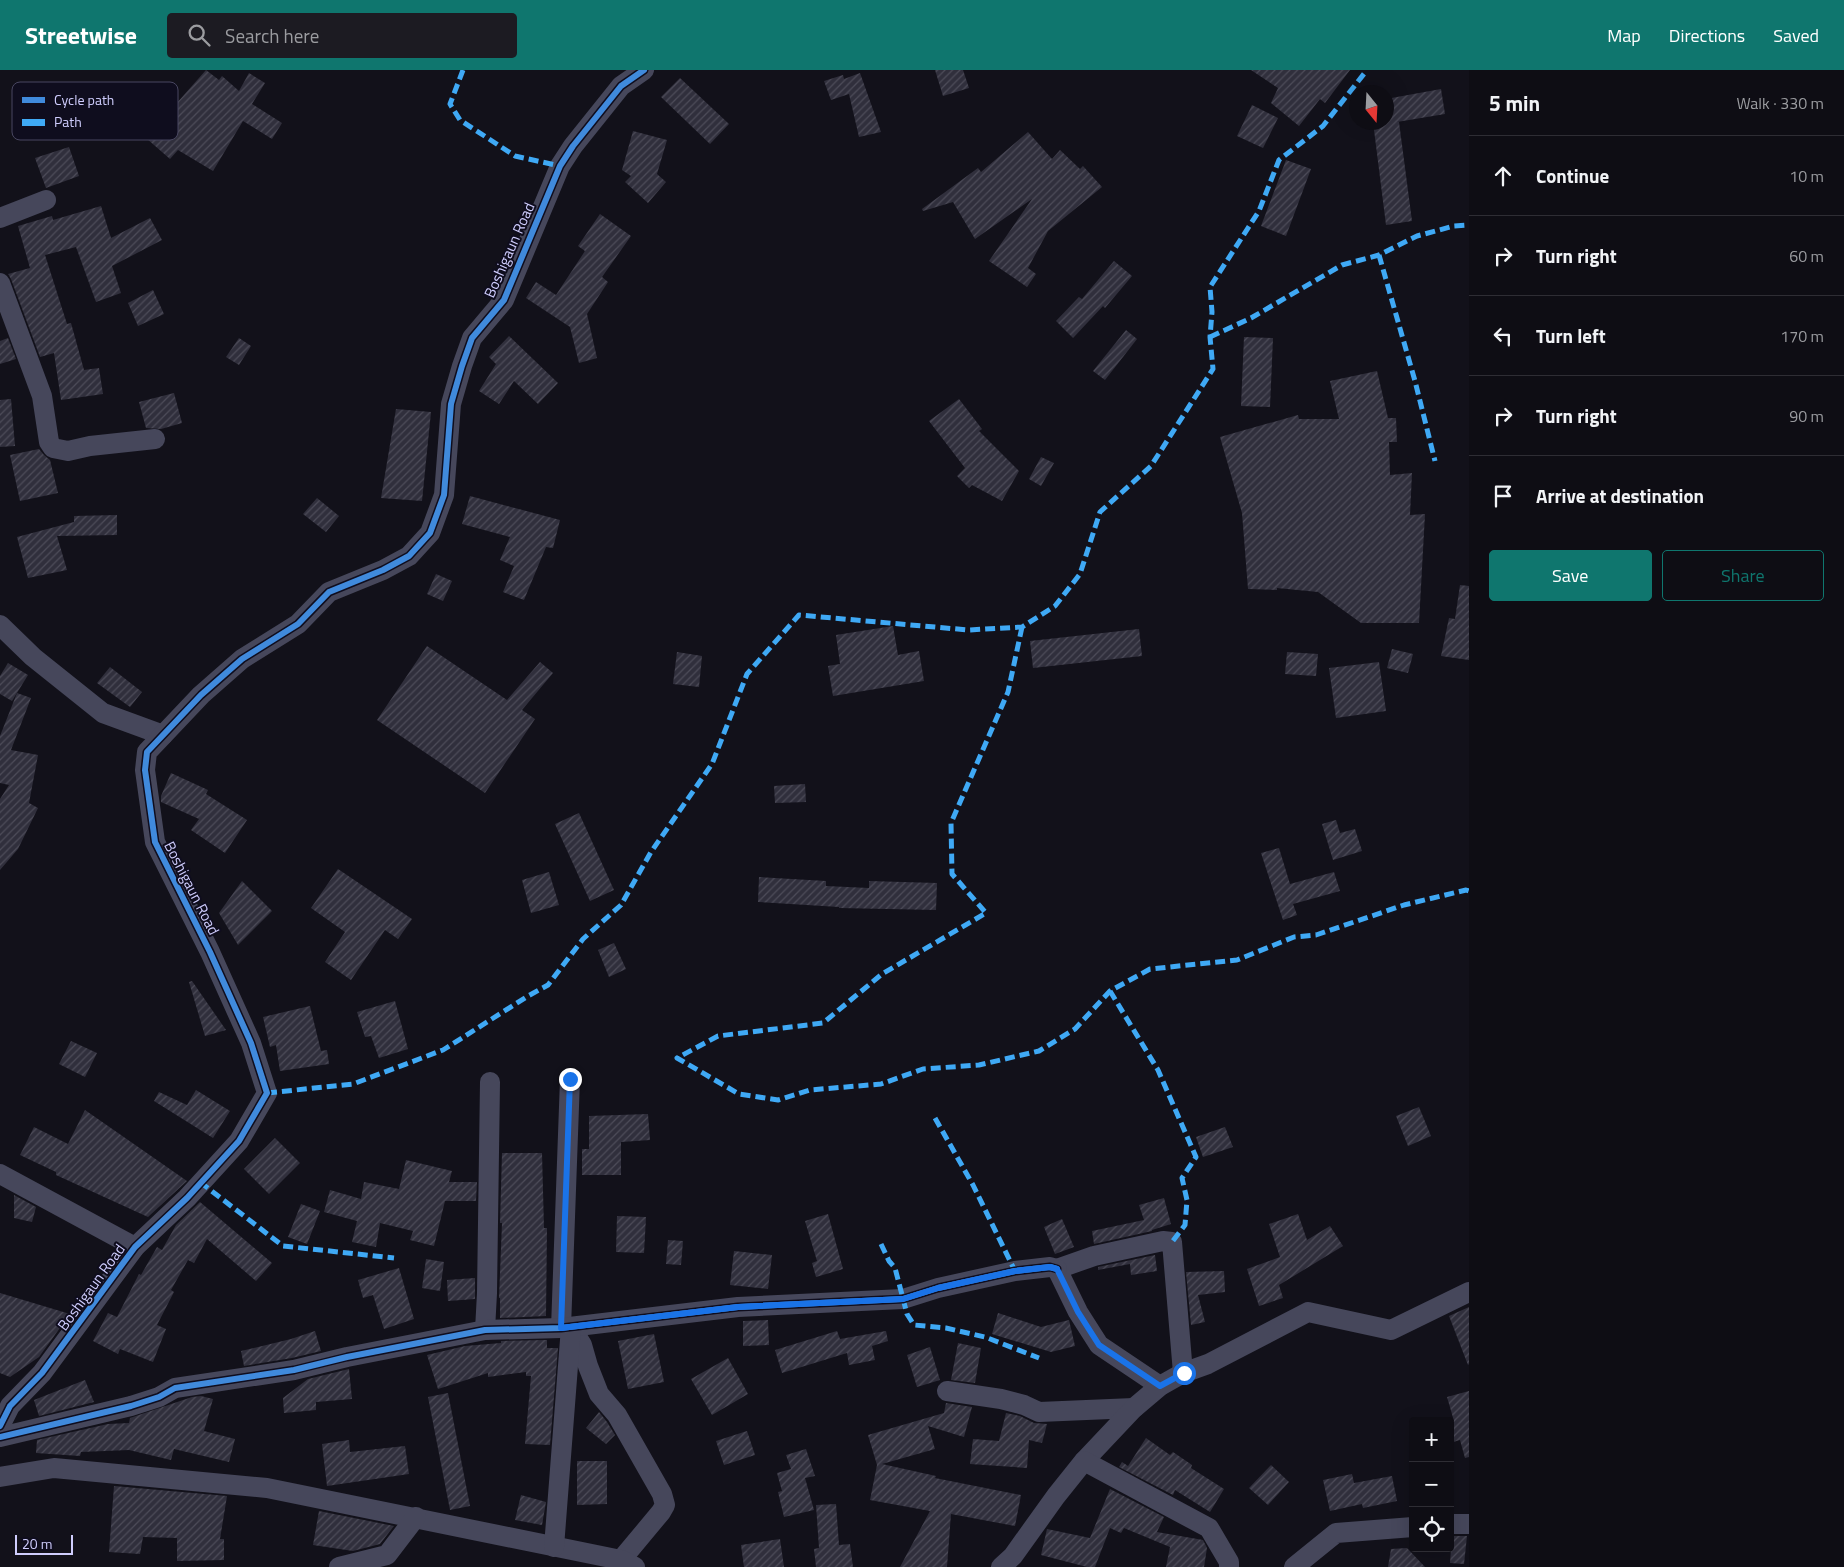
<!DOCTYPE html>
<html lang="en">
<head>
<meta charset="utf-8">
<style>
  :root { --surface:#0e0d14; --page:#1c1b22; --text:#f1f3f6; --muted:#9b9ca0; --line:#2e2d34; --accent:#0f766e }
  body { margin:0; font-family:"Titillium Web",sans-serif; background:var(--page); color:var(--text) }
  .controls { position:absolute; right:15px; bottom:15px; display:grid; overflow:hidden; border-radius:5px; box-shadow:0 5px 20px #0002 }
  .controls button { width:45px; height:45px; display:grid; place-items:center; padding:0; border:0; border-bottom:1px solid var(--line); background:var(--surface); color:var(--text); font:25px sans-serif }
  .compass { position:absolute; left:1349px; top:15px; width:45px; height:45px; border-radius:50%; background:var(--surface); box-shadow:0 5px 20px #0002; rotate:162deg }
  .scale { position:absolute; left:15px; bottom:12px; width:58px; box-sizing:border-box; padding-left:5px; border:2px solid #cfcdfd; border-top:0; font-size:14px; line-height:18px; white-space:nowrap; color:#cfcdfd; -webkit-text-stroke:4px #0f0d1e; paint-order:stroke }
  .stop { position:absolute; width:15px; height:15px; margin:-11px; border:4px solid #1a73e8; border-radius:50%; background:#fff }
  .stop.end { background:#1a73e8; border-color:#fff; box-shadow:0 1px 5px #0008 }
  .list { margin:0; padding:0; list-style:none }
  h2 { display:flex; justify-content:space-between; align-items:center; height:65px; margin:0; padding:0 20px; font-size:21px }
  h2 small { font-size:16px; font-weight:400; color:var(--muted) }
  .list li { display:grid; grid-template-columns:32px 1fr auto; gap:15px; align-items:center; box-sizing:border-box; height:80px; padding:0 20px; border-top:1px solid var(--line) }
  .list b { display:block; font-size:19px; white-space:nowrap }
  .list em { font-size:16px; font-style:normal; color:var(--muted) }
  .actions { display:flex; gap:10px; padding:15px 20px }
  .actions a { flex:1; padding:11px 0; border:1px solid var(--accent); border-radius:5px; text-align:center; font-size:18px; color:var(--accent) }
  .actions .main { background:var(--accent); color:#fff }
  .icon { flex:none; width:28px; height:28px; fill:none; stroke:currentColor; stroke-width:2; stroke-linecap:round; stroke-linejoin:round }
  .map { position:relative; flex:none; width:1469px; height:1497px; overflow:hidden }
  header { display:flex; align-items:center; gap:30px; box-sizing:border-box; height:70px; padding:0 25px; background:var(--accent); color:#fff }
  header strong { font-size:24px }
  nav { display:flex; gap:28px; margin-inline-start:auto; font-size:18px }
  .search { width:350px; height:45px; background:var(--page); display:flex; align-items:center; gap:12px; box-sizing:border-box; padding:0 18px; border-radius:5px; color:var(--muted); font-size:19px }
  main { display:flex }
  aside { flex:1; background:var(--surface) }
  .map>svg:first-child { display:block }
  .building { fill:url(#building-hatch) }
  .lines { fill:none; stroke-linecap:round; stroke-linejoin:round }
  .minor { stroke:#46475b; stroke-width:20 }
  .quiet { stroke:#3fa9f5; stroke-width:5; stroke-dasharray:10 5; stroke-linecap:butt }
  .cycleway-casing { stroke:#0f0d1e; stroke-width:9 }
  .cycleway { stroke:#408adc; stroke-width:6 }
  .route { stroke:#1a73e8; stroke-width:6 }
  .labels { text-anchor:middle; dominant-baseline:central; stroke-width:4; stroke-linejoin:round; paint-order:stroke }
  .street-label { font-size:15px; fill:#cfcdfd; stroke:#0f0d1e }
  .key { fill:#0f0d1e; stroke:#494761; stroke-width:1 }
  .key-label { font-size:14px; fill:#cfcdfd }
</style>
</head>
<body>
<header>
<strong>Streetwise</strong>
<div class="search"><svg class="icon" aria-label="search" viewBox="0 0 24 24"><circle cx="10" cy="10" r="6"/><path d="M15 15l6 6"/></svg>Search here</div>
<nav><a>Map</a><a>Directions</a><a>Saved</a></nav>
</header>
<main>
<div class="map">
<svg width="1469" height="1497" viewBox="0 0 1469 1497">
  <defs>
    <pattern id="building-hatch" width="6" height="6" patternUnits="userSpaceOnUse" patternTransform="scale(1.25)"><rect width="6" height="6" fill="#302f3c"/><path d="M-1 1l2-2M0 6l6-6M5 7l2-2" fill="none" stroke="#4d4c59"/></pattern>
  </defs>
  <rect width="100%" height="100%" fill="#12111a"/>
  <g class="building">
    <polygon points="206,0 219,10 222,6 239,21 249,3 265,13 252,34 282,53 272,69 243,51 213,101 178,80 170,89 146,68"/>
    <polygon points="935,0 963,0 969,18 943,26"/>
    <polygon points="1251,0 1350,0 1325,33 1320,29 1299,56 1271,33 1278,18"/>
    <polygon points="860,3 881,62 859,67 849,24 831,30 824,11 843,5 844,9"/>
    <polygon points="680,8 729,54 710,74 661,27"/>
    <polygon points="1441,19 1445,44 1397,52 1399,52 1412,151 1386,155 1373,52 1386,52 1386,29"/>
    <polygon points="1252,35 1278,48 1263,78 1237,66"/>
    <polygon points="633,61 667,70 657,104 666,112 648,133 625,112 631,106 622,100"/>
    <polygon points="1028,62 1052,89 1060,80 1080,99 1083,96 1102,117 1048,161 1028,198 1036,204 1027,217 989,191 1032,129 975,169 953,132 923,141 922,139 978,98 981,102"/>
    <polygon points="69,77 79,106 46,118 35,88"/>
    <polygon points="1286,90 1311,99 1286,166 1261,156"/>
    <polygon points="101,136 111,168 150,148 162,170 112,196 121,223 96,232 76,177 45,185 67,254 71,253 84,300 99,298 103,324 61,330 54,283 40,287 11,209 8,204 30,198 18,156 52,146 53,150"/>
    <polygon points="600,144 631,166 602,207 608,212 587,244 597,288 579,293 570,257 526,228 536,212 556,225 585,181 578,176"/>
    <polygon points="1114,191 1132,206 1105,238 1103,236 1073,268 1056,251 1079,227 1082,229"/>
    <polygon points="153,220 164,244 138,256 128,233"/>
    <polygon points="1126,260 1137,269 1105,310 1093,301"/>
    <polygon points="509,266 558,313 538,334 514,311 499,334 479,321 496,294 489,287"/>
    <polygon points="1244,267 1273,268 1270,337 1241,336"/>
    <polygon points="8,268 16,289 0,294 0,271"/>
    <polygon points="239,268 251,276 239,295 226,287"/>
    <polygon points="1377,301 1388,348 1396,348 1397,372 1389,372 1390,405 1412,403 1410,445 1425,444 1419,553 1361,553 1318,522 1277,518 1277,520 1248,519 1242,443 1220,367 1298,345 1299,349 1339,349 1330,311"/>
    <polygon points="174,323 182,353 161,359 146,358 139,332"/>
    <polygon points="11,329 15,376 0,377 0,330"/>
    <polygon points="959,329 982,359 979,361 1019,401 1002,431 972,415 969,418 957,406 965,398 929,351"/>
    <polygon points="396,339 431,342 422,431 381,428"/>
    <polygon points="39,379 44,385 50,390 58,423 20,431 10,385"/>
    <polygon points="1041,387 1054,393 1041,416 1029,409"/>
    <polygon points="470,426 560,450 553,478 546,477 524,530 503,522 514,496 500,490 510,467 462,454"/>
    <polygon points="317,428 339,446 326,462 303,444"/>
    <polygon points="117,445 117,465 57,466 67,500 28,508 17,467 74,452 74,446"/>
    <polygon points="436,504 452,511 443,531 427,524"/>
    <polygon points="1460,515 1469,516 1469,590 1441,586 1449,548 1455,549"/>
    <polygon points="893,556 898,585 919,581 924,611 833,626 828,596 840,594 836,565"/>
    <polygon points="1139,559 1142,586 1033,598 1030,571"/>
    <polygon points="427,576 507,630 540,592 553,603 522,640 535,649 485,723 377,650"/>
    <polygon points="1392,579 1413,584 1408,603 1387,598"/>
    <polygon points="677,582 702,586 699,617 673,614"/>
    <polygon points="1287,582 1318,584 1316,606 1285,604"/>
    <polygon points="1379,592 1386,641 1336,648 1329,598"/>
    <polygon points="8,593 28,605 12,631 0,624 0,606"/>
    <polygon points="110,597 142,622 130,637 97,613"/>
    <polygon points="17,623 31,628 11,680 38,685 29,733 38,738 18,779 0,800 0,729 9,715 0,713 0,666"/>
    <polygon points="171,703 208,720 206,724 247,750 225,783 191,760 199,749 161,732 161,726"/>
    <polygon points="805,714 806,732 775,733 774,716"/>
    <polygon points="579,743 614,820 590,831 555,754"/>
    <polygon points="1336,750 1340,763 1355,759 1362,781 1333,790 1322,754"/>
    <polygon points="1279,778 1290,814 1334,802 1340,821 1293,834 1297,845 1283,850 1261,783"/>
    <polygon points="338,799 412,849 398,869 385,860 351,910 325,892 345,862 311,838"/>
    <polygon points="549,802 559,835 531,843 522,810"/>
    <polygon points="759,807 826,811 826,816 869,818 869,811 937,813 936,840 839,838 839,837 758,832"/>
    <polygon points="242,811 272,841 238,875 219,843"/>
    <polygon points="614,873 626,899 609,907 598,880"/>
    <polygon points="192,911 226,960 205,966 189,912"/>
    <polygon points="395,931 408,979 379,988 371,966 365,967 357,942"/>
    <polygon points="310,936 321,981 327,980 329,994 280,1001 276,975 270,977 263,947"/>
    <polygon points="71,971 97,983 85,1007 59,994"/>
    <polygon points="196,1020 230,1041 213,1068 154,1031 159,1022 187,1035"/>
    <polygon points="1419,1037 1431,1066 1408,1076 1396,1046"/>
    <polygon points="85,1040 187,1111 148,1147 56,1105 56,1102 20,1085 34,1057 68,1074"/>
    <polygon points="648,1044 650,1070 621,1072 621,1105 582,1105 582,1079 589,1079 589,1046"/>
    <polygon points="1225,1057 1233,1077 1203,1087 1196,1067"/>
    <polygon points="275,1068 300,1093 269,1124 244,1099"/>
    <polygon points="502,1083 542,1083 544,1158 547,1158 546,1246 500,1248 500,1228 499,1228 502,1153 500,1153"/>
    <polygon points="406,1090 452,1101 449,1112 477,1112 476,1131 445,1131 434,1176 410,1170 413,1161 380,1153 376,1177 352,1172 357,1151 324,1142 330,1120 361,1129 364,1112 399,1119"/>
    <polygon points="14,1125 36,1137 32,1152 14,1148"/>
    <polygon points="1164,1128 1171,1154 1152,1160 1152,1161 1094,1174 1092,1161 1144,1150 1139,1135"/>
    <polygon points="200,1132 272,1193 256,1211 207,1169 194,1193 188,1190 171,1220 174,1222 157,1255 166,1259 153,1292 120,1279 118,1284 93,1271 108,1243 117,1247 139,1204 141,1205 157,1177 162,1180 176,1155"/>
    <polygon points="301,1134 320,1141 307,1174 288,1167"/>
    <polygon points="828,1144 843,1199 816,1207 812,1193 817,1191 805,1151"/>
    <polygon points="1298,1144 1307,1170 1330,1156 1343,1176 1279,1215 1283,1228 1259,1236 1247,1199 1280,1187 1269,1154"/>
    <polygon points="617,1146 646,1147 644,1183 616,1182"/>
    <polygon points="1062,1149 1074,1177 1055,1184 1044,1157"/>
    <polygon points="668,1170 683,1171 681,1195 666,1194"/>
    <polygon points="734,1181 772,1185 768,1219 730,1215"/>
    <polygon points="1155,1185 1157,1201 1131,1205 1130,1194 1098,1200 1098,1197"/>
    <polygon points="426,1189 444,1192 440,1221 422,1218"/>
    <polygon points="399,1198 414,1249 384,1259 373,1225 363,1228 358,1210"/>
    <polygon points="1224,1201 1225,1222 1198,1225 1205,1252 1191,1255 1186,1202"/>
    <polygon points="475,1208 475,1229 448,1231 447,1210"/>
    <polygon points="0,1223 70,1244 39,1287 10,1307 0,1303"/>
    <polygon points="1469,1237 1469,1294 1468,1295 1449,1246"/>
    <polygon points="998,1243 1041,1257 1069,1250 1075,1276 1051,1282 992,1264"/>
    <polygon points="768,1250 769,1275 743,1276 743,1251"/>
    <polygon points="315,1261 321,1281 292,1288 244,1296 241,1281 291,1269"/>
    <polygon points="837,1261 840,1269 886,1261 888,1271 872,1276 875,1290 849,1295 847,1283 782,1303 775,1280"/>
    <polygon points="654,1264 664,1312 628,1319 618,1271"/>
    <polygon points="547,1270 547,1278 558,1278 550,1375 525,1374 531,1306 526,1306 526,1302 488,1307 488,1303 438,1319 427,1285 465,1276 501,1273 501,1271"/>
    <polygon points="958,1273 981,1278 975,1313 951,1310"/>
    <polygon points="930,1277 940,1310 917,1317 907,1285"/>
    <polygon points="728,1288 748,1324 712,1345 691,1309"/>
    <polygon points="349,1299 352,1329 316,1332 316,1340 284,1343 283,1328 308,1309"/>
    <polygon points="85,1310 94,1332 39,1346 34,1330"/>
    <polygon points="1469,1321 1469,1387 1465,1388 1460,1370 1450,1373 1450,1352 1454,1351 1447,1327"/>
    <polygon points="448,1323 470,1436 450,1440 428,1327"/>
    <polygon points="201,1326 213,1329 204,1361 235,1369 229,1392 174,1379 171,1390 129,1380 81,1382 80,1386 36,1383 37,1370 108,1354 129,1353 130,1348 192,1327"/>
    <polygon points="946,1333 972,1337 964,1367 928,1356 935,1379 882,1394 936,1406 935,1408 1021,1425 1015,1456 951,1444 947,1497 900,1497 930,1441 870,1430 877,1395 868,1365 944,1343"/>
    <polygon points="599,1342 607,1352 615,1365 606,1374 586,1358"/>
    <polygon points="1006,1343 1020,1346 1034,1353 1047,1354 1042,1373 1029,1370 1027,1398 970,1394 973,1369 999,1371"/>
    <polygon points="747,1361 755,1385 724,1395 716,1371"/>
    <polygon points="1146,1368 1170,1385 1173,1382 1192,1395 1191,1398 1224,1419 1210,1442 1175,1420 1173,1425 1119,1397 1122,1392 1128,1396"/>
    <polygon points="349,1370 350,1382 405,1376 409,1404 327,1416 322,1374"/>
    <polygon points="806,1379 815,1406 805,1408 814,1440 784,1447 778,1422 782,1421 777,1403 791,1399 786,1385"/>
    <polygon points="577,1391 607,1391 607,1434 577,1435"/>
    <polygon points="1271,1395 1289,1412 1268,1435 1249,1418"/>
    <polygon points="1352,1404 1354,1413 1392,1406 1397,1431 1363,1438 1362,1434 1330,1441 1323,1410"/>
    <polygon points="114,1416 227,1426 220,1469 224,1469 224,1490 177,1491 177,1468 143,1467 140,1484 109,1482"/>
    <polygon points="1110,1419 1164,1447 1157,1462 1203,1470 1207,1478 1204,1497 1166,1497 1170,1477 1124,1458 1121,1463 1110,1458 1095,1497 1087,1497 1041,1485 1047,1459 1090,1468"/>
    <polygon points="521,1425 546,1432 542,1455 515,1450"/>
    <polygon points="836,1434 839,1475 850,1474 853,1497 816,1497 814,1479 819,1478 816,1435"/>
    <polygon points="319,1441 394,1456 380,1474 353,1481 313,1475"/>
    <polygon points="1452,1466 1467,1466 1464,1494 1450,1493"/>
    <polygon points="780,1469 784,1497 744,1497 741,1475"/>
    <polygon points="1407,1478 1425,1497 1388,1497 1391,1479"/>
  </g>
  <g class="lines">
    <g class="minor">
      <polyline points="0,148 46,130"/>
      <polyline points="0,213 42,326 49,372 53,378 68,381 90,376 155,369"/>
      <polyline points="0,555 33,587 103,643 163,665"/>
      <polyline points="0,1104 135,1177"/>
      <polyline points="571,1257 582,1275 588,1296 599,1324 617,1345 662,1424 665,1435 661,1442 621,1490"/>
      <polyline points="561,1258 570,1009"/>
      <polyline points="485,1260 487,1223 490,1012"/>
      <polyline points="1160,1316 1099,1275 1078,1242 1057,1199 1094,1186 1163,1171 1172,1172 1183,1303"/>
      <polyline points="947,1321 1001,1329 1024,1335 1039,1342 1134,1338"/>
      <polyline points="0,1356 10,1336 42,1303 135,1177 187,1128 239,1071 267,1023 251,973 210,882 155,772 145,700 147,682 201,625 242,589 298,554 329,522 383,500 409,486 430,463 444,425 451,334 462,296 472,268 504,230 560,96 573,76 621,16 644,0"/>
      <polyline points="0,1367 131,1336 159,1327 175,1318 294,1300 347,1287 485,1260 561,1258 738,1237 903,1229 938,1218 1015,1201 1050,1197 1057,1199"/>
      <polyline points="1084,1391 1134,1338 1160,1316 1183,1303 1208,1294 1308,1242 1391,1260 1469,1222"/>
      <polyline points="0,1407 54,1398 267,1418 621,1490 635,1497"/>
      <polyline points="1450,1454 1469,1454"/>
      <polyline points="554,1477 571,1257"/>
      <polyline points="339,1497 387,1485 416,1447"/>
      <polyline points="1001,1497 1013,1486 1056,1426 1084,1391 1209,1458 1229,1492 1229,1497"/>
      <polyline points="1294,1497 1336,1463 1413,1457"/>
    </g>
    <g class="quiet">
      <polyline points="463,0 450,34 460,50 515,86 560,96"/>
      <polyline points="1379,185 1415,311 1435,391"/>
      <polyline points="1210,267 1251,248 1342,195 1379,185 1417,166 1454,156 1469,155"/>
      <polyline points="1022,557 1008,622 951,753 952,804 986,843 882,904 823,953 718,966 677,988 739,1024 778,1030 810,1020 881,1014 923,999 979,995 1039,981 1075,959 1110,921 1150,899 1237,890 1294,867 1316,865 1404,835 1466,820 1469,821"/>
      <polyline points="1110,921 1158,1000 1196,1087 1182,1108 1187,1130 1185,1155 1172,1172"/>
      <polyline points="267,1023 353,1014 443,980 528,926 548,915 583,869 621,835 651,782 712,694 747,604 799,545 968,560 1022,557 1055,536 1080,504 1100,442 1151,396 1213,299 1210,267 1212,242 1210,217 1259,141 1279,90 1323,56 1367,0"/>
      <polyline points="935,1048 973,1115 1015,1201"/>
      <polyline points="200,1112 283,1176 394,1188"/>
      <polyline points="881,1174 889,1191 895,1198 907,1244 914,1255 946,1258 985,1267 1039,1288"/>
    </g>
    <defs>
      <g id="cycleway">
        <polyline points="0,1356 10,1336 42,1303 135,1177 187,1128 239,1071 267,1023 251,973 210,882 155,772 145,700 147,682 201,625 242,589 298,554 329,522 383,500 409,486 430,463 444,425 451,334 462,296 472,268 504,230 560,96 573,76 621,16 644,0"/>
        <polyline points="0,1367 131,1336 159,1327 175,1318 294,1300 347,1287 485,1260 561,1258 738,1237 903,1229 938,1218 1015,1201 1050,1197 1057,1199"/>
      </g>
    </defs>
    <use href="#cycleway" class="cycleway-casing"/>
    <use href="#cycleway" class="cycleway"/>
  </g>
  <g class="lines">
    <polyline class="route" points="570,1009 561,1258 738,1237 903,1229 938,1218 1015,1201 1050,1197 1057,1199 1078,1242 1099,1275 1160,1316 1184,1303"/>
  </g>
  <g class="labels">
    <g class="street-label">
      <text transform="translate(509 180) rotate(-66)">Boshigaun Road</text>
      <text transform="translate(192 818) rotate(63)">Boshigaun Road</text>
      <text transform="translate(91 1217) rotate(-54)">Boshigaun Road</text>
    </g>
  </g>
  <rect x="12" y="12" width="166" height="58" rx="8" class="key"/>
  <rect x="22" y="27" width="23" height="6" fill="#408adc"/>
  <rect x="22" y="49" width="23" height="7" fill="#3fa9f5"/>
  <g class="key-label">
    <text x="54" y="35">Cycle path</text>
    <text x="54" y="57">Path</text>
  </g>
</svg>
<div class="controls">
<button>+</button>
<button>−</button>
<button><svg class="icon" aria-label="locate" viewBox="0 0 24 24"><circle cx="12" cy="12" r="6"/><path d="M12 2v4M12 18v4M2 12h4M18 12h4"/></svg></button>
</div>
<svg class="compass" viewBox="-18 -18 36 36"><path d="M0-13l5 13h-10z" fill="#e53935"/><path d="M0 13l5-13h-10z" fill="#9b9ca0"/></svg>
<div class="scale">20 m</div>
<div class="stop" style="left:1184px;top:1303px"></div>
<div class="stop end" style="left:570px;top:1009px"></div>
</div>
<aside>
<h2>5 min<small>Walk · 330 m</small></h2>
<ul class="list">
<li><svg class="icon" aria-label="ahead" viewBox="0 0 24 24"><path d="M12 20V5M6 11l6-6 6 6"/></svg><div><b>Continue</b></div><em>10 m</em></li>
<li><svg class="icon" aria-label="right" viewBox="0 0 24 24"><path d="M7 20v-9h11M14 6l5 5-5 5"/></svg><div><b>Turn right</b></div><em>60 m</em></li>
<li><svg class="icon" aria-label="left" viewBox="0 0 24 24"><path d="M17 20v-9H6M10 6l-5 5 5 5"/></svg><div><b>Turn left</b></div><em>170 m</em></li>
<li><svg class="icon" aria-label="right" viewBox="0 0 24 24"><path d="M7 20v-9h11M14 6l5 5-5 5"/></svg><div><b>Turn right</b></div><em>90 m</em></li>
<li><svg class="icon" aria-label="arrive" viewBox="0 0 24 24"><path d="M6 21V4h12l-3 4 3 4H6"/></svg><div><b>Arrive at destination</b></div></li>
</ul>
<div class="actions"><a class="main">Save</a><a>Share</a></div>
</aside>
</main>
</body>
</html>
